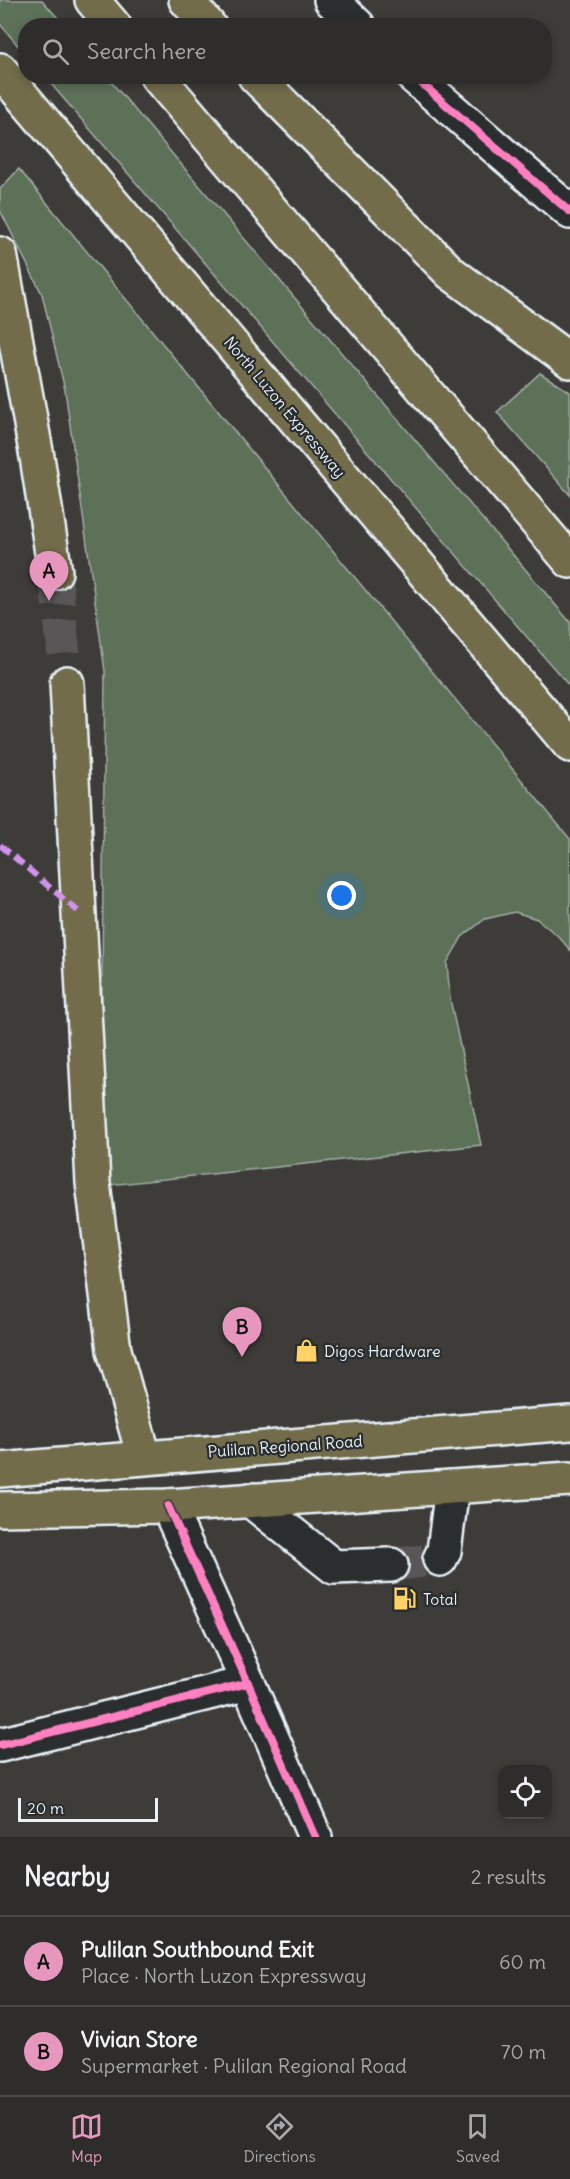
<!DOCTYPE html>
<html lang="en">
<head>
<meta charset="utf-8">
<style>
  :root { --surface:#2e2d2b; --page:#363533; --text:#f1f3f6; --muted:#a7a8a9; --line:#494947; --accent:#e797bd }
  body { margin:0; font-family:Delius,sans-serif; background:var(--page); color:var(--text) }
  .controls { position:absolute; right:18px; bottom:18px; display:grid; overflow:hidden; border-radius:12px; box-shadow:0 3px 9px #0003 }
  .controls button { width:54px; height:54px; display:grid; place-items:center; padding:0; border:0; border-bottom:2px solid var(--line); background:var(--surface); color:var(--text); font:30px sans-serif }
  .scale { position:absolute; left:18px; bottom:15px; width:140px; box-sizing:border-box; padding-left:6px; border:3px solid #e8f1f8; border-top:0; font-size:16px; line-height:21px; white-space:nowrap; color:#e8f1f8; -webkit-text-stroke:4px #2a2d2e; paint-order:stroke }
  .you { position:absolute; left:342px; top:896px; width:21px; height:21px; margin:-15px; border:4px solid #fff; border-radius:50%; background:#1a73e8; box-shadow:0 0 0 9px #1a73e833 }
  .badge { display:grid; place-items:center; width:39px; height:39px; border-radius:50%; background:var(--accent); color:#111; font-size:20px; font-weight:700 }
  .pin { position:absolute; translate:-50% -50px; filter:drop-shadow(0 2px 3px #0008) }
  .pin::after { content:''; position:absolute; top:32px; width:21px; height:18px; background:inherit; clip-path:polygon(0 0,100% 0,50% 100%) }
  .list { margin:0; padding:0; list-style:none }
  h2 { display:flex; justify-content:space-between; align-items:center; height:78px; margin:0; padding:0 24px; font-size:26px }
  h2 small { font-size:20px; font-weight:400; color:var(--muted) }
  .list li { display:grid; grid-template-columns:39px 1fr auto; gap:18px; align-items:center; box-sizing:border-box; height:90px; padding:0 24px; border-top:2px solid var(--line) }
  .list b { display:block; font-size:22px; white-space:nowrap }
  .list p { margin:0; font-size:20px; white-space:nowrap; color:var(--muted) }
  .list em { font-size:20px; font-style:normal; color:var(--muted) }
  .icon { flex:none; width:33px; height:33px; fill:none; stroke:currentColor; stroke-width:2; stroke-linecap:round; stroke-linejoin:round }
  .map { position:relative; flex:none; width:570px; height:1837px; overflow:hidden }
  .search { position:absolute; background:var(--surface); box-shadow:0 3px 9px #0003; left:18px; right:18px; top:18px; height:66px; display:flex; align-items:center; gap:15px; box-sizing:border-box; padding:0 21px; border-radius:24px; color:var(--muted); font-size:22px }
  .sheet { height:258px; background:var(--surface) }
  nav { display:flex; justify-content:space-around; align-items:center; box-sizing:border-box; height:84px; border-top:2px solid var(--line); background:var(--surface); font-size:16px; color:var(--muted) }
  nav a { display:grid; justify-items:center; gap:3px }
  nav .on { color:var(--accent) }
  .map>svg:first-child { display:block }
  .green { fill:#5d6f58; stroke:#a2b0a8; stroke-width:1.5 }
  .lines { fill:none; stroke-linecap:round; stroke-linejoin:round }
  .minor-tunnel { stroke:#585756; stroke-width:33; stroke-dasharray:33 16; stroke-linecap:butt }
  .highway-tunnel { stroke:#585756; stroke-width:33; stroke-dasharray:33 16; stroke-linecap:butt }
  .minor-casing { stroke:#e8f1f8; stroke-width:38 }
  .major-casing { stroke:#e8f1f8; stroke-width:38 }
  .highway-casing { stroke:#e8f1f8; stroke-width:38 }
  .minor { stroke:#2a2d2e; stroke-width:33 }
  .major { stroke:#726c4b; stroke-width:33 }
  .highway { stroke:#726c4b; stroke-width:33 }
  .quiet { stroke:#d193ec; stroke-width:6; stroke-dasharray:12 6; stroke-linecap:butt }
  .cycleway-casing { stroke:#2a2d2e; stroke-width:11 }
  .cycleway { stroke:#ff80c0; stroke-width:8 }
  .labels { text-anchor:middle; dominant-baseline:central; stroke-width:4.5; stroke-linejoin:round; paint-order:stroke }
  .street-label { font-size:16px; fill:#e8f1f8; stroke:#2a2d2e }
  .poi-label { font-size:16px; fill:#e8f1f8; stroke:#2a2d2e; text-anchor:start }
</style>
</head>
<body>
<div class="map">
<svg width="570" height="1837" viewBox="0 0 570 1837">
  <rect width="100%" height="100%" fill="#3e3c39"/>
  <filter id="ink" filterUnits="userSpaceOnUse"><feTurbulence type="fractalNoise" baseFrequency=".0167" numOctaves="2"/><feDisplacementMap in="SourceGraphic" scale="12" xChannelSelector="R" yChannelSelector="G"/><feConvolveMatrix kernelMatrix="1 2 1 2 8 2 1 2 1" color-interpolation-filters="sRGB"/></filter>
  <g filter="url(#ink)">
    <g class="green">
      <polygon points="0,0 42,0 64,25 26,26 25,54 0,24"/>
      <polygon points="45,77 107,77 570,622 570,687"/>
      <polygon points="19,169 570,839 570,950 558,936 537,919 515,912 485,919 462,937 447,963 450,999 481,1145 100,1186 105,671 65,390 42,294 0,210 0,189"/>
      <polygon points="540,373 570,392 570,495 497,412"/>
    </g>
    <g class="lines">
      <polyline class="minor-tunnel" points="391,1565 440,1559"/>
      <polyline class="highway-tunnel" points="55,572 67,683"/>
      <defs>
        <g id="minor">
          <polyline points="331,0 358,26"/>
          <polyline points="413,76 570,212"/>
          <polyline points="250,1500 334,1567 391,1565"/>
          <polyline points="168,1506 248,1683 315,1837"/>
          <polyline points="440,1559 444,1551 452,1487"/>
          <polyline points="0,1745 248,1683"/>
        </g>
        <g id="major">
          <polyline points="0,1470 570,1423"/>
          <polyline points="0,1509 168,1506 570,1479"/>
        </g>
        <g id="highway">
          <polyline points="92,0 114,26"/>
          <polyline points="186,0 209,26"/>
          <polyline points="0,70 570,745"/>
          <polyline points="157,76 570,561"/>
          <polyline points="255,76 451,273 570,361"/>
          <polyline points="0,254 37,457 55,572"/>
          <polyline points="67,683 93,1183 114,1350 144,1457"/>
        </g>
      </defs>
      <use href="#minor" class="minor-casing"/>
      <use href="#major" class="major-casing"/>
      <use href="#highway" class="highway-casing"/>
      <use href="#minor" class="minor"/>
      <use href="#major" class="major"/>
      <use href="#highway" class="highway"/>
      <polyline class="quiet" points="0,845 79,912"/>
      <defs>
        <g id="cycleway">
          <polyline points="413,76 570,212"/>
          <polyline points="168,1506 248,1683 315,1837"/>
          <polyline points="0,1745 248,1683"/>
        </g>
      </defs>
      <use href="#cycleway" class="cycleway-casing"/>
      <use href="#cycleway" class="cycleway"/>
    </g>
  </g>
  <defs>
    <symbol id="shop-bare" viewBox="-9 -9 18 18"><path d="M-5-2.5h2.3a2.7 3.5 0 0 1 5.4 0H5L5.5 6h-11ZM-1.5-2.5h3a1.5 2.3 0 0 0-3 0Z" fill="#ffd166" stroke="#2a2d2e" stroke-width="2.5" paint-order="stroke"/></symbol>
    <symbol id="fuel-bare" viewBox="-9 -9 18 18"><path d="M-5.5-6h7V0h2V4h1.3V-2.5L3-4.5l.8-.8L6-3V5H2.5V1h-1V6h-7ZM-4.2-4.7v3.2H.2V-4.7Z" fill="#ffd166" stroke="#2a2d2e" stroke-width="2.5" paint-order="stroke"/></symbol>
  </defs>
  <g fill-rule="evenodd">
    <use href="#shop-bare" x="290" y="1334" width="33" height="33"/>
    <use href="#fuel-bare" x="388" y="1582" width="33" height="33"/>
  </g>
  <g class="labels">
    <g class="street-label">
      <text transform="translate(285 407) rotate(50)">North Luzon Expressway</text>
      <text transform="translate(285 1446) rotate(-4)">Pulilan Regional Road</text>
    </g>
    <g class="poi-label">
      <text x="324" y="1351">Digos Hardware</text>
      <text x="423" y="1599">Total</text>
    </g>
  </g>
</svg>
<div class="controls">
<button><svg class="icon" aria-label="locate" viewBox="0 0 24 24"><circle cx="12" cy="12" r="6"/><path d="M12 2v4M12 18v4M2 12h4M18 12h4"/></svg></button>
</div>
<div class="scale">20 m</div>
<div class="you"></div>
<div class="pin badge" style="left:49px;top:601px">A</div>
<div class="pin badge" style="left:242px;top:1357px">B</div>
<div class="search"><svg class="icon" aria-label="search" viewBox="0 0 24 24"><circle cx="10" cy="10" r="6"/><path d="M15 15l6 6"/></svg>Search here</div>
</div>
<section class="sheet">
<h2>Nearby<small>2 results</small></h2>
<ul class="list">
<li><span class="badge">A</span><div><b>Pulilan Southbound Exit</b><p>Place · North Luzon Expressway</p></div><em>60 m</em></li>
<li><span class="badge">B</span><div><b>Vivian Store</b><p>Supermarket · Pulilan Regional Road</p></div><em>70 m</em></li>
</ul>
</section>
<nav>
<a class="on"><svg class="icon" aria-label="map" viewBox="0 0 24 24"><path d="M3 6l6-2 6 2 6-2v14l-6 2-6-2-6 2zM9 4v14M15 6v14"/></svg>Map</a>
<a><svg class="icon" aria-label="directions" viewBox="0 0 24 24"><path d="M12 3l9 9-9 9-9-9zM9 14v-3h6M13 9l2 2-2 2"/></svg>Directions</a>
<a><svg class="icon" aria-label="saved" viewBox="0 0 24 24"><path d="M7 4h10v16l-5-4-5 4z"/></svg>Saved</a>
</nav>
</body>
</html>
